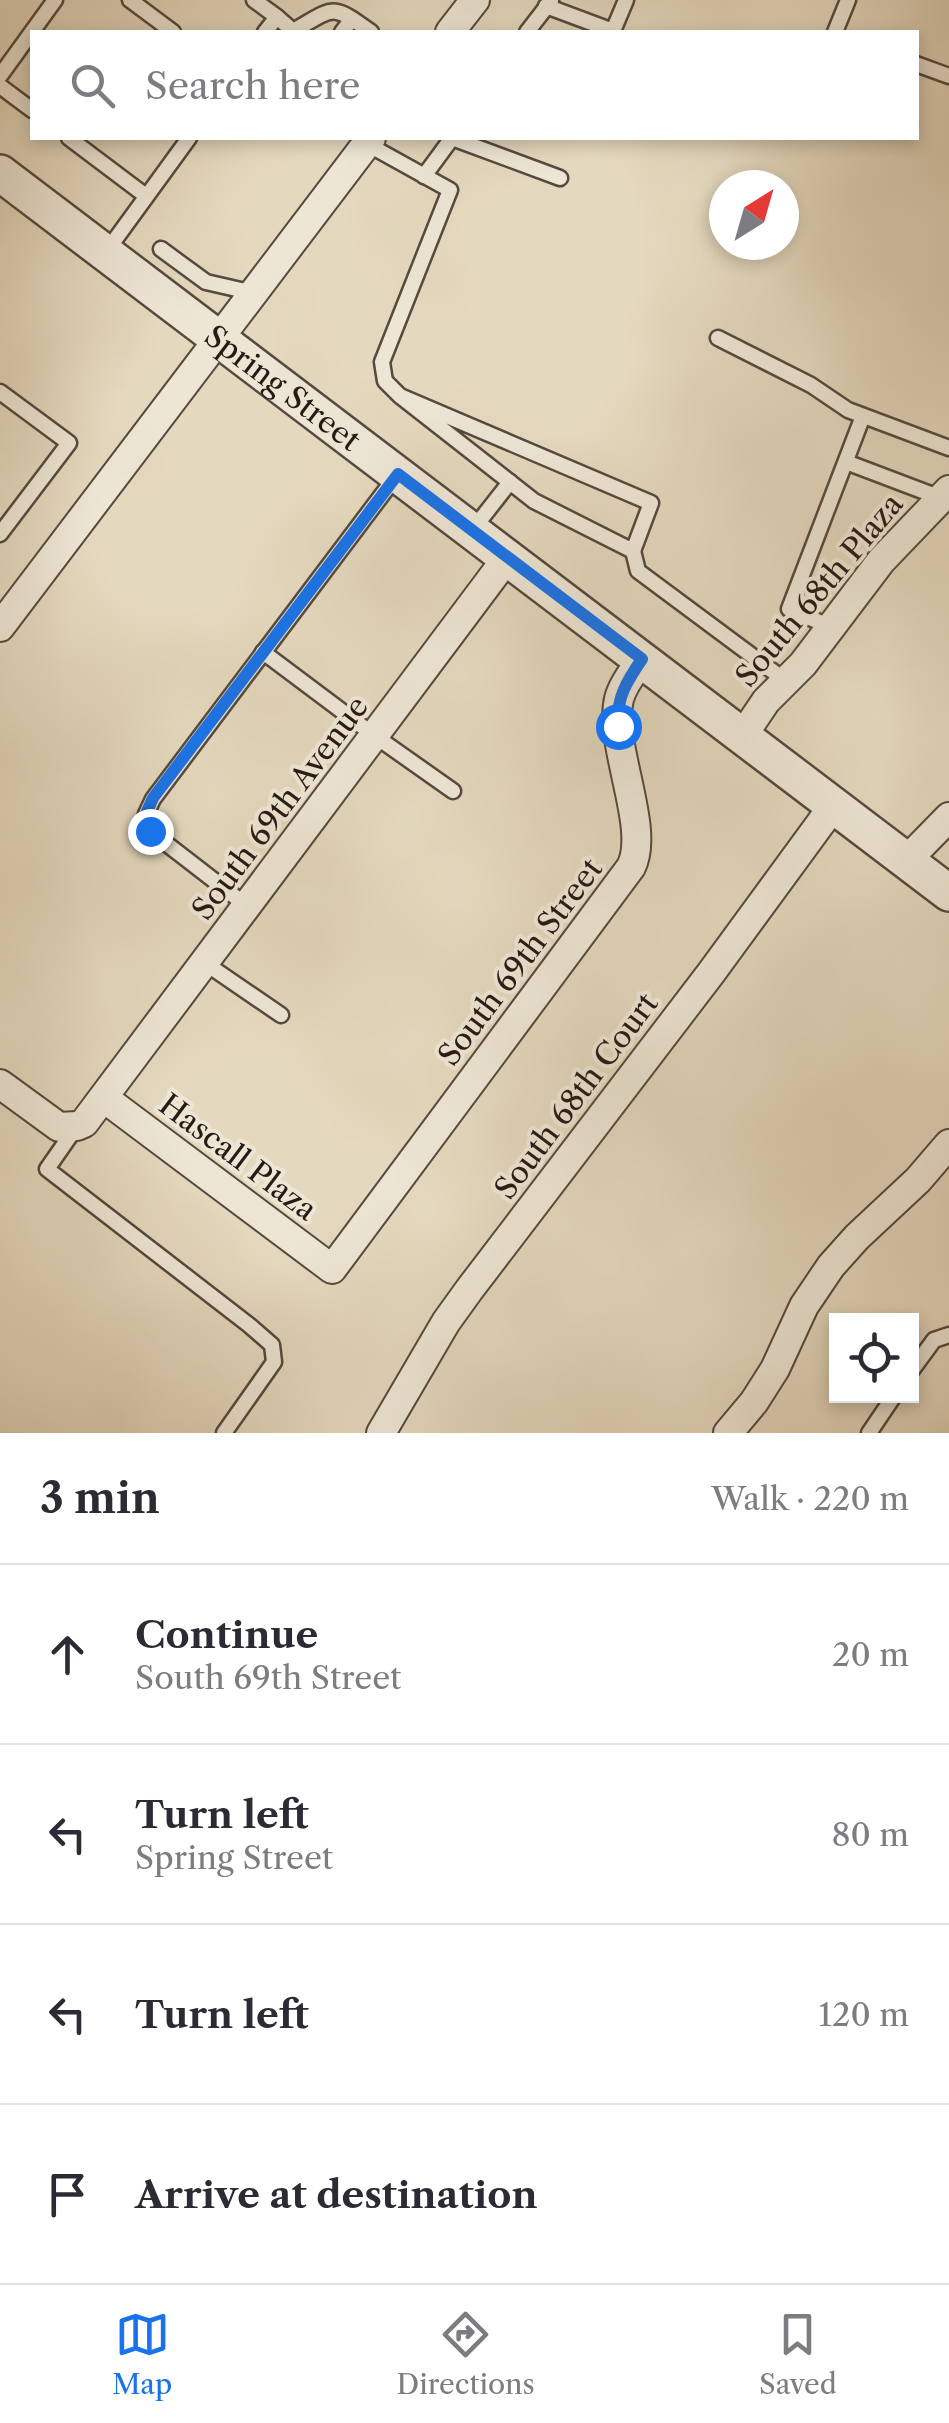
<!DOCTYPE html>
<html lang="en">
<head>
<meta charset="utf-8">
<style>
  :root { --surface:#fff; --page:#f7f7f7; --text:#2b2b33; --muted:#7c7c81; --line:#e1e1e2; --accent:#1a73e8 }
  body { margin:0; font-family:"Libre Caslon Text",serif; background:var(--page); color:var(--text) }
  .controls { position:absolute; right:30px; bottom:30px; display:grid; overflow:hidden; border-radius:0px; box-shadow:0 5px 15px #0003 }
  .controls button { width:90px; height:90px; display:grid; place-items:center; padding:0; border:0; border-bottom:2px solid var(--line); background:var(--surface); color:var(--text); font:50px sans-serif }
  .compass { position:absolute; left:709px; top:170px; width:90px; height:90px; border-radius:50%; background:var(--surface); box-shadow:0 5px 15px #0003; rotate:37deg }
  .stop { position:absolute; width:30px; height:30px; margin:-22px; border:8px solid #1a73e8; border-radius:50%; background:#fff }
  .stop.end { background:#1a73e8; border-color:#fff; box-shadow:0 2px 10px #0008 }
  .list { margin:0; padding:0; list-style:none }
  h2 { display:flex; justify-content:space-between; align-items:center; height:130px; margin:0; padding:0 40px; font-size:42px }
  h2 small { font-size:32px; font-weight:400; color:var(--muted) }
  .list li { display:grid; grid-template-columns:65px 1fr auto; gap:30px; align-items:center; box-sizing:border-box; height:180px; padding:0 40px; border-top:2px solid var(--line) }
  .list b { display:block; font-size:38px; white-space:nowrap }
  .list p { margin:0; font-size:32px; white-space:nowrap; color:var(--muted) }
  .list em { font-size:32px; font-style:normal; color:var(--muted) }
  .icon { flex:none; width:55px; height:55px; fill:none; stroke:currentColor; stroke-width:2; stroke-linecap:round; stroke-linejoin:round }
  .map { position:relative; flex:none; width:949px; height:1433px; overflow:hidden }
  .search { position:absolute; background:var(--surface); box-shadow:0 5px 15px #0003; left:30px; right:30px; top:30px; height:110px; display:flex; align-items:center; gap:25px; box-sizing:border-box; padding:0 35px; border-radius:0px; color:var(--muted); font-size:38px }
  .sheet { height:850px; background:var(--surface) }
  nav { display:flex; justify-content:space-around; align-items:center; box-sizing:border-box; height:140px; border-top:2px solid var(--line); background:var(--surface); font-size:28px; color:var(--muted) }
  nav a { display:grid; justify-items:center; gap:5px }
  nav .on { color:var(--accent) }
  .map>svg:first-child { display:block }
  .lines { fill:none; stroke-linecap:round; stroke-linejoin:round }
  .service-casing { stroke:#56493e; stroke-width:19 }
  .minor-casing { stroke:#56493e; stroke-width:32 }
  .tertiary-casing { stroke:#56493e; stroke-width:40 }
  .service { stroke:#ede6d5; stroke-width:14 }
  .minor { stroke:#ede6d5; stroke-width:28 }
  .tertiary { stroke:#ede6d5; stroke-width:35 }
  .route { stroke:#1a73e8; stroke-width:12 }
  .labels { text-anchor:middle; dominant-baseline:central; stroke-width:8; stroke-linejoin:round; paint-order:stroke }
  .street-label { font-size:30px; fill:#271914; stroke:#ede6d5 }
</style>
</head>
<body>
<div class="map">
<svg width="949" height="1433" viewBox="0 0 949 1433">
  <rect width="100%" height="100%" fill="#e4d8be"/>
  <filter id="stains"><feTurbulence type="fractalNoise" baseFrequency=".002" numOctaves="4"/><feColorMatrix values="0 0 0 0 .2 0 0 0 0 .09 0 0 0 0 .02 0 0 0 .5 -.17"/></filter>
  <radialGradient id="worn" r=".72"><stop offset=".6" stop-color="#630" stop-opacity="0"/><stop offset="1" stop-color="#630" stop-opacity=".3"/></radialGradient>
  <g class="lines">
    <defs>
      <g id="service">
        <polyline points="130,0 173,32"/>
        <polyline points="254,0 277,17 265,32"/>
        <polyline points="546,6 613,31 626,0"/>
        <path d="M277,17L293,31C335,7 331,3 371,32"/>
        <polyline points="342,32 352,19"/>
        <polyline points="527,32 551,1"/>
        <polyline points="835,32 848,0"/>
        <polyline points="916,64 949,76"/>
        <polyline points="0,76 55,0"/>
        <polyline points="0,86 32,110"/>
        <polyline points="69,138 146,196"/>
        <polyline points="367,144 450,190 382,362 385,381 400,396 651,503 633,551 534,501 400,396"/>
        <polyline points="424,176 452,138 560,178"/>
        <polyline points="161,249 206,282 254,293"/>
        <polyline points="106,252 189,138"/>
        <polyline points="718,338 811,385 848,410 949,448"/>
        <polyline points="0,392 69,443 0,534"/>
        <polyline points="846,462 941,498"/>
        <polyline points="474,528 510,482"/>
        <polyline points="633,551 638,571 786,681"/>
        <polyline points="831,627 789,609 863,416"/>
        <polyline points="263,652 375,736 453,791"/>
        <polyline points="247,906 150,831 146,814 153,799 397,475"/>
        <polyline points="205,963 281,1015"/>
        <polyline points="77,1126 47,1169 249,1325 272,1345 274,1362 224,1433"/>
        <polyline points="912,1370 934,1340 949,1335"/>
        <polyline points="869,1433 894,1396"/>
      </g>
      <g id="minor">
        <polyline points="450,32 475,0"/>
        <polyline points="0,627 371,138"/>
        <polyline points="743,735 766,701 803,664 881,561 949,490"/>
        <polyline points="906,861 949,817"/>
        <polyline points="0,1084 59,1127 77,1126 84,1123 507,558"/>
        <path d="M104,1098L332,1269L631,867C651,828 608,744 619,699C623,684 634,671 642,659"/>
        <polyline points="381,1433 446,1322 469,1290 711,973 834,805"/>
        <polyline points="728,1433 754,1402 775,1369 804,1306 831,1266 857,1237 918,1180 949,1144"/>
      </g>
      <g id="tertiary">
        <path id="s1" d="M0,173L949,893"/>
      </g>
    </defs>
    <use href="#service" class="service-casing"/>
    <use href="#minor" class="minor-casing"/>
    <use href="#tertiary" class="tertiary-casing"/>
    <use href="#service" class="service"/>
    <use href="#minor" class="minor"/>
    <use href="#tertiary" class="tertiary"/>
  </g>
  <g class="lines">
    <path class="route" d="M150,831L146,814L153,798L398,474L642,659C627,681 616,698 618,726"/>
  </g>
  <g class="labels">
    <g class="street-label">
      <text stroke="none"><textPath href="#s1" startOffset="355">Spring Street</textPath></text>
      <text transform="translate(819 590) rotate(-50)">South 68th Plaza</text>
      <text transform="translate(280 808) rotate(-53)">South 69th Avenue</text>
      <text transform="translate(520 962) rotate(-53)">South 69th Street</text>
      <text transform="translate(576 1096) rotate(-53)">South 68th Court</text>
      <text transform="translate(238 1157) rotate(37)">Hascall Plaza</text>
    </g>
  </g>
  <rect width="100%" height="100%" filter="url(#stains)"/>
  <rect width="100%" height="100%" fill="url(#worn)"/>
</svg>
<div class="controls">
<button><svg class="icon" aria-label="locate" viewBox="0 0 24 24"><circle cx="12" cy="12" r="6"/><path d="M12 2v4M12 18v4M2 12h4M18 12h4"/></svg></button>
</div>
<svg class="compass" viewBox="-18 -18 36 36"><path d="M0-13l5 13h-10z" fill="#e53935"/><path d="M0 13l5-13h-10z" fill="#7c7c81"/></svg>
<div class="stop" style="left:618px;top:726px"></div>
<div class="stop end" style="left:150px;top:831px"></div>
<div class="search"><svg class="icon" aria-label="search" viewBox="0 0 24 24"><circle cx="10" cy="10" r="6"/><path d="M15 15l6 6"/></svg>Search here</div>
</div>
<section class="sheet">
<h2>3 min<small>Walk · 220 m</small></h2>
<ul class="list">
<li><svg class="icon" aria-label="ahead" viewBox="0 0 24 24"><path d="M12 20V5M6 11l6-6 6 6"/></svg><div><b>Continue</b><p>South 69th Street</p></div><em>20 m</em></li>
<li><svg class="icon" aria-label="left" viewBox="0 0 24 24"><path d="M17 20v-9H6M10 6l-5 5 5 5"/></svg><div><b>Turn left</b><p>Spring Street</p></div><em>80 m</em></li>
<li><svg class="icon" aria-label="left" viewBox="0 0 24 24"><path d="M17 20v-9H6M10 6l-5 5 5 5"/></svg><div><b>Turn left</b></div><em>120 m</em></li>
<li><svg class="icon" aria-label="arrive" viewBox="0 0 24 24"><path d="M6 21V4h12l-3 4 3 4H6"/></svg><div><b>Arrive at destination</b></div></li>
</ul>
</section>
<nav>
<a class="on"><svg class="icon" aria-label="map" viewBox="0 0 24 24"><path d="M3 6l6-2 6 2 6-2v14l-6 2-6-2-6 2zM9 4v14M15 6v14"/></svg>Map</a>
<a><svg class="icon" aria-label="directions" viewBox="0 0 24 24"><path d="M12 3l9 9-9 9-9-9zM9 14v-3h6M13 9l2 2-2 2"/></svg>Directions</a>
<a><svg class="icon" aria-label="saved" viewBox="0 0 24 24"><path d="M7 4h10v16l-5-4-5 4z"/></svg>Saved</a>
</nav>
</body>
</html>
